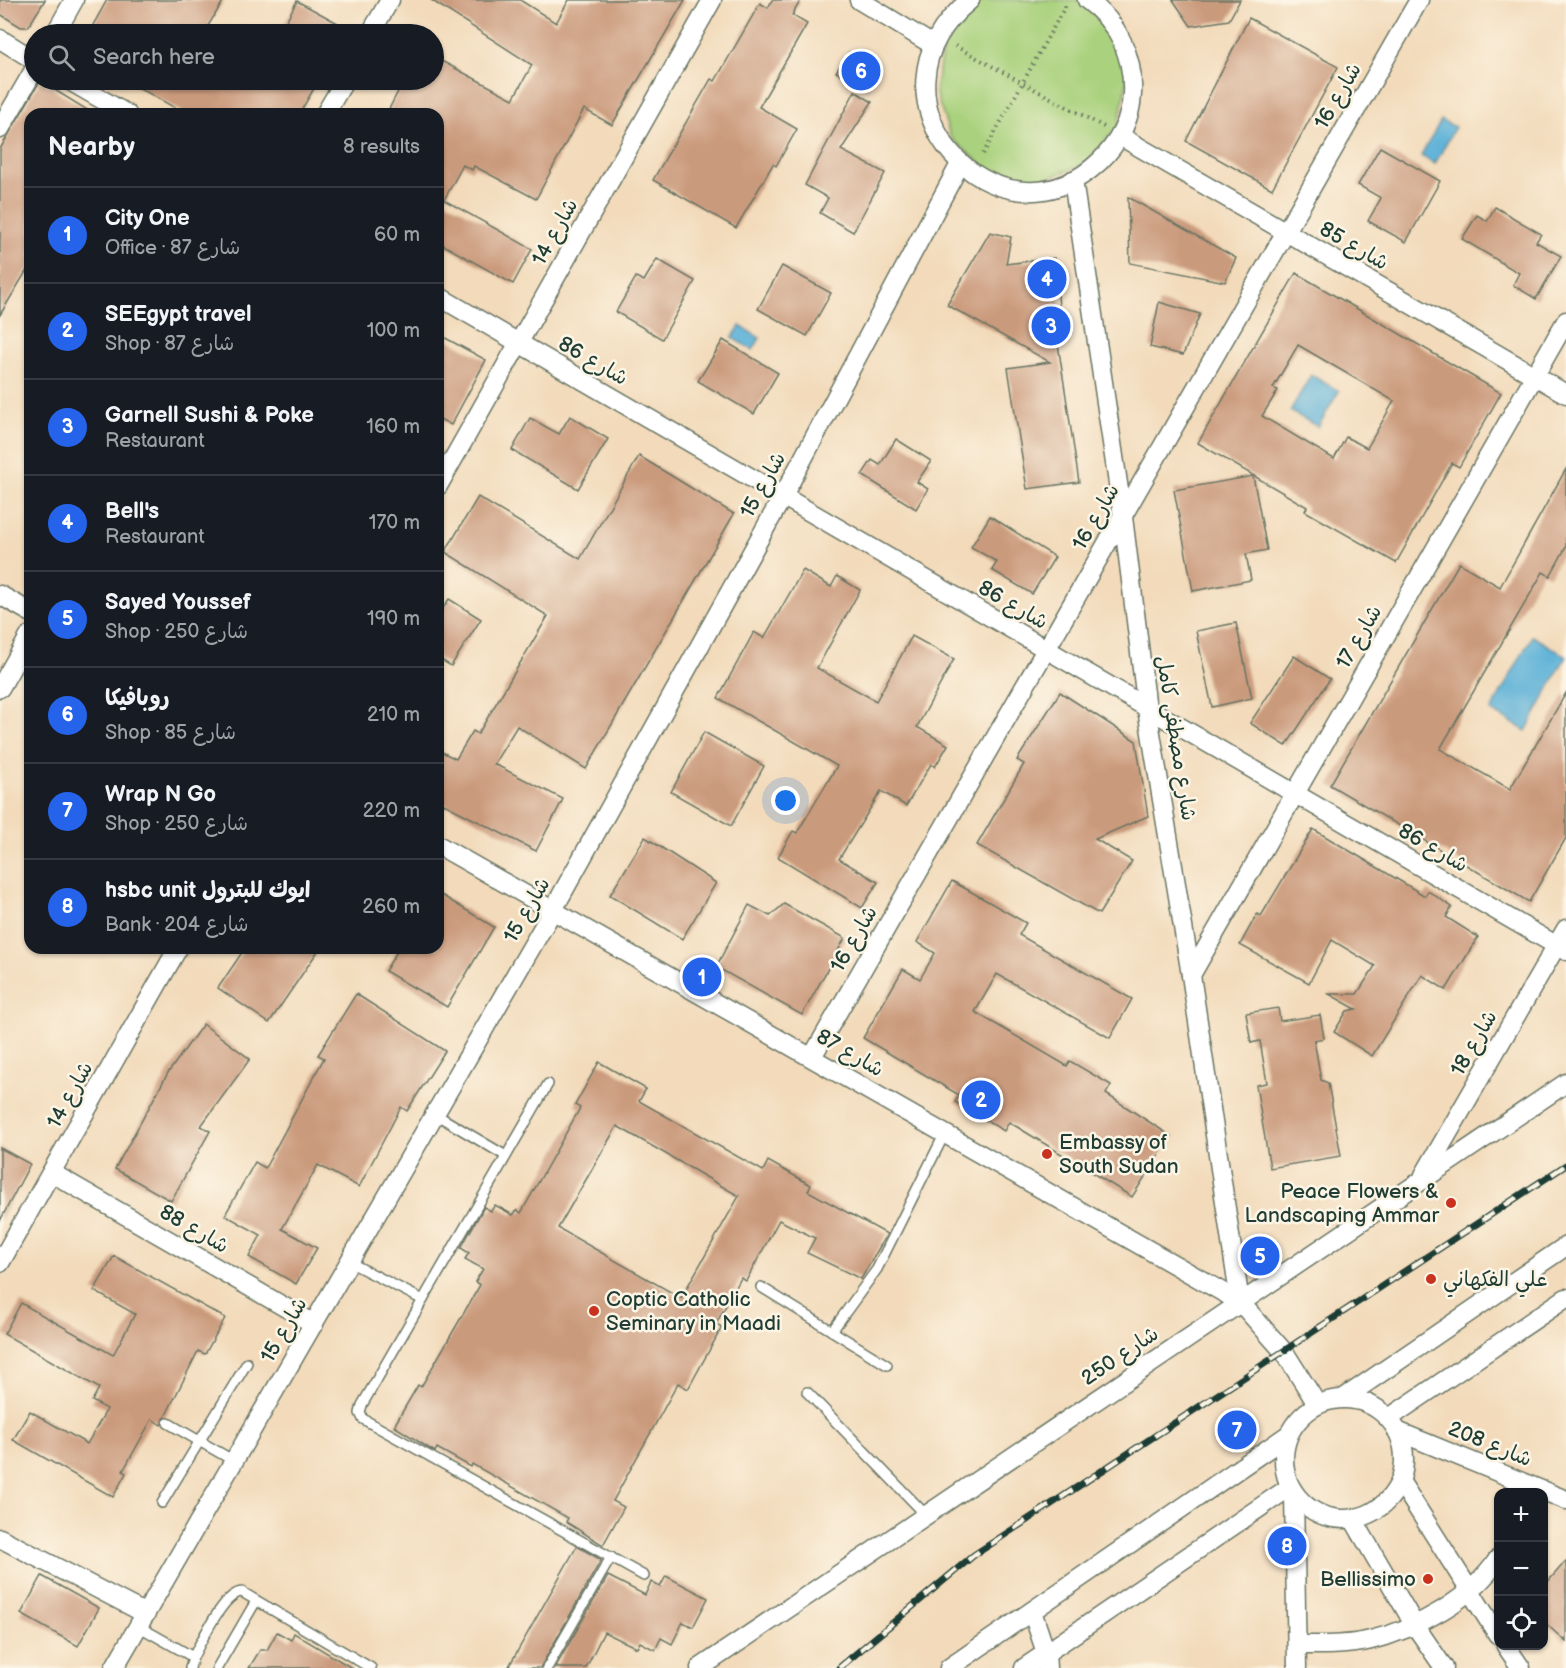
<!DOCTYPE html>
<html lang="en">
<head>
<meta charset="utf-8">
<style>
  :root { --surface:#171b24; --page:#20242c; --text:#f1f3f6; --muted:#9ea1a6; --line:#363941; --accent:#2563eb }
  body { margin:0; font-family:"Balsamiq Sans","Playpen Sans Arabic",sans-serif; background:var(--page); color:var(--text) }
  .controls { position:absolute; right:18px; bottom:18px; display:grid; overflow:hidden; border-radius:12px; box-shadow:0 2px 4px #0004 }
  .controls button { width:54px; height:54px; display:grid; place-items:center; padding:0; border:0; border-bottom:2px solid var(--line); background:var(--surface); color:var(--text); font:30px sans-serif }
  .you { position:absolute; left:786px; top:801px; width:21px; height:21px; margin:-15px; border:4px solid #fff; border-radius:50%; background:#1a73e8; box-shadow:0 0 0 9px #1a73e833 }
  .badge { display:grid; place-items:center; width:39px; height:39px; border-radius:50%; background:var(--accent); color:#fff; font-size:20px; font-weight:700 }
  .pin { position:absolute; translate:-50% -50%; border:3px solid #fff; box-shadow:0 2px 6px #0006 }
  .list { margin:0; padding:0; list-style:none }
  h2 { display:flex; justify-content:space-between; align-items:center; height:78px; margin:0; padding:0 24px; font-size:26px }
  h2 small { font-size:20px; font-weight:400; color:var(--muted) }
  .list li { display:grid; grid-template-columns:39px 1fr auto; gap:18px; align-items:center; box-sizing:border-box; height:96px; padding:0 24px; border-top:2px solid var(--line) }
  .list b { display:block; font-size:22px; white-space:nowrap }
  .list p { margin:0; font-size:20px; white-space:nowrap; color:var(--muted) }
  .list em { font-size:20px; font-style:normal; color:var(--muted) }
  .icon { flex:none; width:33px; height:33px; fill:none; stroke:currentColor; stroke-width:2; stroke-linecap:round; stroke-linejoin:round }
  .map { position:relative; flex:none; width:1566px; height:1668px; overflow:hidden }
  .search { position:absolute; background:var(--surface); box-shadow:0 2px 4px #0004; left:24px; top:24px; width:420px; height:66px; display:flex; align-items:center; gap:15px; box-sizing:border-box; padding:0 21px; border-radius:33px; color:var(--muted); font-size:22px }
  .panel { position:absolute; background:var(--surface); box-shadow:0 2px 4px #0004; left:24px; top:108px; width:420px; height:846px; border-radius:18px }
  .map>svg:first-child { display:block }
  .green { fill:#aad27e; stroke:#648859; stroke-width:1.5 }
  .water { fill:#5cb1d8; stroke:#3e7786; stroke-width:1.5 }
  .building { fill:#ca9a7c; fill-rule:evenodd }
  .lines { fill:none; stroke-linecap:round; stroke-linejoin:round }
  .service-casing { stroke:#697463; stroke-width:12 }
  .minor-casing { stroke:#697463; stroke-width:21 }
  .path { stroke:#697463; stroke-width:4; stroke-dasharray:1.5 4.5; stroke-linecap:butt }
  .service { stroke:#fff; stroke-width:9 }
  .minor { stroke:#fff; stroke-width:18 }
  .rail-casing { stroke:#1f3d34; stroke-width:7 }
  .rail { stroke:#fcf5e5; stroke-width:4.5; stroke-dasharray:14; stroke-linecap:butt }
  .poi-dot { fill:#c8321e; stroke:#fcf5e5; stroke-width:2 }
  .labels { text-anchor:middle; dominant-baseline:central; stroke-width:5; stroke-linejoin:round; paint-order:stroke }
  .street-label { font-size:21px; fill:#1f3d34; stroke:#fcf5e5 }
  .poi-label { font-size:21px; fill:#1f3d34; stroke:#fcf5e5; text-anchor:start }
</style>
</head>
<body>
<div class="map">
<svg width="1566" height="1668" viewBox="0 0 1566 1668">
  <rect width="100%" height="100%" fill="#fcf5e5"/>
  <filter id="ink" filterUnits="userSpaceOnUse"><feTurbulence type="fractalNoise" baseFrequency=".0167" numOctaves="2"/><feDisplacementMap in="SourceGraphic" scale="12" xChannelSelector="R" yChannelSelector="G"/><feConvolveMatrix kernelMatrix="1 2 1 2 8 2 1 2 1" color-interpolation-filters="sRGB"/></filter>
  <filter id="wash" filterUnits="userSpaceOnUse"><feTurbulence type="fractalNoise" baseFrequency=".008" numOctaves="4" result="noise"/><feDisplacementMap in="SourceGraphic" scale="24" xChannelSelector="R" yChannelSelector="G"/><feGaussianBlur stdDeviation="1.35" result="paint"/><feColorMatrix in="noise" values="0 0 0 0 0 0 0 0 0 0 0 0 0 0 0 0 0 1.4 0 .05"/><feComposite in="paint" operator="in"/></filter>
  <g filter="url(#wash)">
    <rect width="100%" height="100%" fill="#f2daba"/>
    <polygon class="green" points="986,0 1078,0 1111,29 1128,76 1118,126 1086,164 1039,181 990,171 951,138 935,91 944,42 976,3"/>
    <g class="water">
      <polygon points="1441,120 1455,127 1435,164 1421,156"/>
      <polygon points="740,326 760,338 753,350 732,338"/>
      <polygon points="1311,375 1339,391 1318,427 1290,411"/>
      <polygon points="1532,636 1566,656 1526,731 1491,711"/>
    </g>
    <g id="blocks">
      <g class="building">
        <polygon points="0,0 45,0 28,27 21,27 0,14"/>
        <polygon points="107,0 224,0 203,34 88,34"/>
        <polygon points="431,0 520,0 556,23 569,0 685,0 612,125 584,109 536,199 474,166 472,170 463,165 444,200 532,249 513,284 438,242 438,114 399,114 389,109 404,80 434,80 434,57 513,99 532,65"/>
        <polygon points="772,0 801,0 792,15 807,24 759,107 797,129 776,166 773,164 736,228 653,180 711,79 715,81 760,3 768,8"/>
        <polygon points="1173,0 1240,0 1229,20 1191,26"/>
        <polygon points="297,1 358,34 279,34"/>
        <polygon points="1249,18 1338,67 1272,189 1186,141"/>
        <polygon points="849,52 878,72 867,89 836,72"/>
        <polygon points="125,80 319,80 299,114 186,114"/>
        <polygon points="40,81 94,114 30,114 30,265 0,315 0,149"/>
        <polygon points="855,91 872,102 841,150 885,173 853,232 820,213 828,198 805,185"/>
        <polygon points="1380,147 1440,181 1406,242 1368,221 1381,198 1358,185"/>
        <polygon points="1128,197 1236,258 1225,282 1130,263"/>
        <polygon points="1495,207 1541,234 1536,242 1561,256 1536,299 1513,285 1519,273 1462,239 1477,215 1487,221"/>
        <polygon points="990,232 1011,237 1006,264 1054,258 1063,344 1058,344 1079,482 1027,489 1008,368 1050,362 947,305"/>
        <polygon points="657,259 695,281 662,339 616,312 636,277 644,281"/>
        <polygon points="782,266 831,293 807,336 758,309"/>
        <path d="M1296,273L1501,393L1459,467L1452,463L1396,563L1305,511L1307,507L1198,443ZM1298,345L1394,401L1367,448L1346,437L1334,459L1262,416L1278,390L1273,388Z"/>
        <polygon points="1159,302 1200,314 1183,355 1150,347"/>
        <polygon points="438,334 486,360 451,425 438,418"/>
        <polygon points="723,340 778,373 754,414 698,381"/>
        <polygon points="570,416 608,439 578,489 512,450 530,418 559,434"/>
        <polygon points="896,439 931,461 917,482 928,489 916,509 862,475 872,460 880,465"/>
        <polygon points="639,456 734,514 586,769 517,726 494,764 563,799 536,851 438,801 438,750 456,759 473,731 478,734 548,616 445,552 478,497 580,559"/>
        <polygon points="1566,469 1566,547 1550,576 1543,572 1440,749 1510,789 1566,693 1566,838 1529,902 1330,785 1459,563 1500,587"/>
        <polygon points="1253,476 1267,550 1246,554 1251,580 1193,591 1174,490"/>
        <polygon points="990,516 1055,557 1032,594 992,570 997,562 971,547"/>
        <polygon points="803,570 831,587 837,576 860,590 817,668 876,701 912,636 954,659 917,727 948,745 935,767 931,764 906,806 881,791 839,859 878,882 862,908 778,857 793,831 797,833 837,766 718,698 754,632 764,638"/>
        <polygon points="449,599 481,619 451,666 438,658 438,616"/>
        <polygon points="1236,623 1252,698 1212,707 1196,631"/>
        <polygon points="1294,656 1330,679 1286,746 1250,723"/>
        <polygon points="1060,692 1136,741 1148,816 1095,839 1132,861 1099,914 977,845 1024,764 1017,760"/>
        <polygon points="704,732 764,766 731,826 671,792"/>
        <polygon points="1313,829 1425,896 1428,891 1452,907 1446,917 1478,937 1446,990 1422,975 1372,1056 1334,1032 1347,1011 1356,1009 1329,994 1357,994 1375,966 1332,940 1309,983 1240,945 1257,914 1261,916"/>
        <polygon points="645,837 716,883 682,939 610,895"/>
        <polygon points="952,881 1026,923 1019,935 1132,999 1110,1038 997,974 975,1012 1067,1066 1070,1061 1111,1085 1106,1094 1171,1136 1132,1197 1009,1122 1004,1131 955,1102 959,1095 863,1038 903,969 920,979 935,953 917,942"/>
        <polygon points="438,893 494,927 447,1007 385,971 399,948 438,948"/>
        <polygon points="784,904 845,938 802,1015 716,967 749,905 770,916"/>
        <polygon points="245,948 320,948 269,1023 218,988"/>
        <polygon points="356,994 445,1051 407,1111 401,1107 359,1187 318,1165 282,1229 317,1248 296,1284 249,1257 261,1235 225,1215 255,1162 265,1168 324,1058 318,1055"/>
        <polygon points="1278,1008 1280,1021 1320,1015 1324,1038 1314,1040 1321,1080 1328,1083 1341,1156 1270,1168 1256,1085 1267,1083 1260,1041 1251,1043 1246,1013"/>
        <polygon points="203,1024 250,1059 201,1126 210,1131 171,1201 115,1169 168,1073"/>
        <path d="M599,1062L646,1089L639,1101L763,1171L768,1161L811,1185L808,1191L887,1234L861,1279L807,1253L815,1238L779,1220L746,1281L741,1278L716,1324L722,1327L688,1389L678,1383L613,1501L624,1507L603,1545L566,1522L568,1518L472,1464L471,1467L437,1448L435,1452L394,1426L418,1385L421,1387L480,1285L475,1282L483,1269L465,1259L469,1253L461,1248L484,1207L491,1211L495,1205L513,1215L517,1210L521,1213L580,1108L575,1105ZM617,1126L739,1196L681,1298L558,1228Z"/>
        <polygon points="0,1148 30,1164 0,1221"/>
        <polygon points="114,1256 225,1318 205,1354 198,1351 161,1425 152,1419 123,1471 126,1473 113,1497 13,1440 30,1411 87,1444 107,1409 92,1401 99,1388 4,1334 21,1303 113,1355 135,1314 94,1291"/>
        <polygon points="577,1546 601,1560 540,1668 508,1668"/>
        <polygon points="1566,1561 1566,1642 1544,1622 1544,1586"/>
        <polygon points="42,1576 99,1608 78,1646 21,1614"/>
        <polygon points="608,1576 645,1595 651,1582 660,1587 666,1576 708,1598 693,1627 683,1622 672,1644 661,1638 655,1650 640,1642 637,1648 604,1632 586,1668 555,1668"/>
        <polygon points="277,1632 291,1640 294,1633 352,1668 249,1668 260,1650 267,1650"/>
      </g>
    </g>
  </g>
  <g filter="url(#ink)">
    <use href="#blocks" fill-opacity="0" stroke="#697463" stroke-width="1.5"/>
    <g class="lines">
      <defs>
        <g id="service">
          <polyline points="548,1084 362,1405 360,1413 363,1419 644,1576"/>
          <polyline points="435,1114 506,1156"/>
          <polyline points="349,1262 423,1300"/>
          <polyline points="761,1287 887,1365"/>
          <polyline points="832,1331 877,1269 945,1133"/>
          <polyline points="807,1392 926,1515"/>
          <polyline points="168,1423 234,1461"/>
          <polyline points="162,1503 247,1363"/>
          <polyline points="138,1626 193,1657"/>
          <path d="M190,1668L193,1657C202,1641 223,1593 242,1592L371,1668"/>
          <polyline points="217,1668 256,1601"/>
          <polyline points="547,1668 611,1557"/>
        </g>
        <g id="minor">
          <polyline points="859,0 933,45"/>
          <path d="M970,0C850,98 998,257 1099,162C1118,144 1131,120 1132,94C1134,57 1118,22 1087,0"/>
          <polyline points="55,34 74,0"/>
          <polyline points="370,34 390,0"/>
          <polyline points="0,39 34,60"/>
          <polyline points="68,80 127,114"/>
          <polyline points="325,114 345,80"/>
          <polyline points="0,129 34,70"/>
          <polyline points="1120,136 1566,394"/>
          <polyline points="1073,180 1123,517 1147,709 1191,975 1240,1302"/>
          <polyline points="438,296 1566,951"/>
          <polyline points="438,486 712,0"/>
          <polyline points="0,595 30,612"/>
          <polyline points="0,688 30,635"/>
          <polyline points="438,845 1240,1302 1285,1353 1317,1404"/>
          <polyline points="1191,975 1566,321"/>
          <polyline points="812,1057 1419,0"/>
          <polyline points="52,1173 314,1324"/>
          <polyline points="1424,1175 1566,929"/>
          <polyline points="0,1263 178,948"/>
          <polyline points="1344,1398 1566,1246"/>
          <circle cx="1344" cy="1459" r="60"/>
          <polyline points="1389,1418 1566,1298"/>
          <polyline points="1397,1431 1566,1500"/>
          <polyline points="1400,1481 1498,1635"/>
          <polyline points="1294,1493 1297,1668"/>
          <polyline points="1353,1519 1414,1624 1444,1668"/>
          <polyline points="0,1538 146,1614"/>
          <polyline points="1032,1611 1046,1653 1047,1668"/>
          <path d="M1297,1645C1322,1645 1347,1646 1371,1640C1417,1629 1472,1599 1498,1559"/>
          <polyline points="1506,1646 1521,1668"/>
          <polyline points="114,1668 553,910 782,498 960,164"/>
          <polyline points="700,1668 1566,1083"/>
          <polyline points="949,1668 1288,1435"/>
          <polyline points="1024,1668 1290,1487"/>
        </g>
      </defs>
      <use href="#service" class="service-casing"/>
      <use href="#minor" class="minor-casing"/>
      <g class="path">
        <polyline points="955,46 1104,127"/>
        <polyline points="983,154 1067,3"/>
      </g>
      <use href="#service" class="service"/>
      <use href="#minor" class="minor"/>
      <defs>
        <polyline id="rail" points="839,1668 974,1555 1566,1165"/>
      </defs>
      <use href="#rail" class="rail-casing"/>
      <use href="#rail" class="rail"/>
    </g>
  </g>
  <g class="poi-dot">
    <circle cx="1047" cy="1154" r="6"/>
    <circle cx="1451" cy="1203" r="6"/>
    <circle cx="1431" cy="1279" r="6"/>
    <circle cx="594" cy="1311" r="6"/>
    <circle cx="1428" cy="1579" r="6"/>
  </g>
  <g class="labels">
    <g class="street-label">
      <text transform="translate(1338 96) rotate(-60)">شارع 16</text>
      <text transform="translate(555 232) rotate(-61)">شارع 14</text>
      <text transform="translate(1354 246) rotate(30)">شارع 85</text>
      <text transform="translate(593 361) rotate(30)">شارع 86</text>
      <text transform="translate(763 485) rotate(-61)">شارع 15</text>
      <text transform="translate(1096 517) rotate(-60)">شارع 16</text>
      <text transform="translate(1013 605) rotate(30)">شارع 86</text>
      <text transform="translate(1359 637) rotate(-60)">شارع 17</text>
      <text transform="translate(1176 738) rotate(81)">شارع مصطفى كامل</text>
      <text transform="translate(1433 848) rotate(30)">شارع 86</text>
      <text transform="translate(527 910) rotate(-60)">شارع 15</text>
      <text transform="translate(854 939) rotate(-60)">شارع 16</text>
      <text transform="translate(1474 1043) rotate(-60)">شارع 18</text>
      <text transform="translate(850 1053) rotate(30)">شارع 87</text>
      <text transform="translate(70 1095) rotate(-61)">شارع 14</text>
      <text transform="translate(194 1229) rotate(30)">شارع 88</text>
      <text transform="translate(284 1330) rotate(-60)">شارع 15</text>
      <text transform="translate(1120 1356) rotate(-34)">شارع 250</text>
      <text transform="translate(1490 1444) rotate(22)">شارع 208</text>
    </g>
    <g class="poi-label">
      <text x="1059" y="1142">Embassy of<tspan x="1059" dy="24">South Sudan</tspan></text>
      <text x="1439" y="1191" text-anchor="end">Peace Flowers &amp;<tspan x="1439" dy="24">Landscaping Ammar</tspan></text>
      <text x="1443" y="1279">علي الفكهاني</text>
      <text x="606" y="1299">Coptic Catholic<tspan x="606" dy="24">Seminary in Maadi</tspan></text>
      <text x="1416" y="1579" text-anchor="end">Bellissimo</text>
    </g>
  </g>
</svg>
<div class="controls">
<button>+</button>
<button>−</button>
<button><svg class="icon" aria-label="locate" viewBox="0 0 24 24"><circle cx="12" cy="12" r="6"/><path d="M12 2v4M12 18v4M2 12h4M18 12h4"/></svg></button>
</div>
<div class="you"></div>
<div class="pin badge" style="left:702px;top:977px">1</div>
<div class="pin badge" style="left:981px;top:1100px">2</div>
<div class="pin badge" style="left:1051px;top:326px">3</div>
<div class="pin badge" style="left:1047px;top:279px">4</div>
<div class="pin badge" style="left:1260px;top:1256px">5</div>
<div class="pin badge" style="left:861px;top:71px">6</div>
<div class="pin badge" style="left:1237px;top:1430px">7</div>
<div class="pin badge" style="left:1287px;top:1546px">8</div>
<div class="search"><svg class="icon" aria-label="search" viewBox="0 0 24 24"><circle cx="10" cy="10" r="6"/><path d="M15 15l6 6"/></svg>Search here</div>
<section class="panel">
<h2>Nearby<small>8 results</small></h2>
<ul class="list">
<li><span class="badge">1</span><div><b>City One</b><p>Office · شارع 87</p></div><em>60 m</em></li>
<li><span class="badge">2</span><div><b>SEEgypt travel</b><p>Shop · شارع 87</p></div><em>100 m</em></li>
<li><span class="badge">3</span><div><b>Garnell Sushi &amp; Poke</b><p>Restaurant</p></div><em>160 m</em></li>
<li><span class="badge">4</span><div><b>Bell's</b><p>Restaurant</p></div><em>170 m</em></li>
<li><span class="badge">5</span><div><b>Sayed Youssef</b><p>Shop · شارع 250</p></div><em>190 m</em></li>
<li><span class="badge">6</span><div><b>روبافيكا</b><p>Shop · شارع 85</p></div><em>210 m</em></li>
<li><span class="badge">7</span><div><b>Wrap N Go</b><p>Shop · شارع 250</p></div><em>220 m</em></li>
<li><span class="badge">8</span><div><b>hsbc unit ايوك للبترول</b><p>Bank · شارع 204</p></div><em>260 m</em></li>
</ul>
</section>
</div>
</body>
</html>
